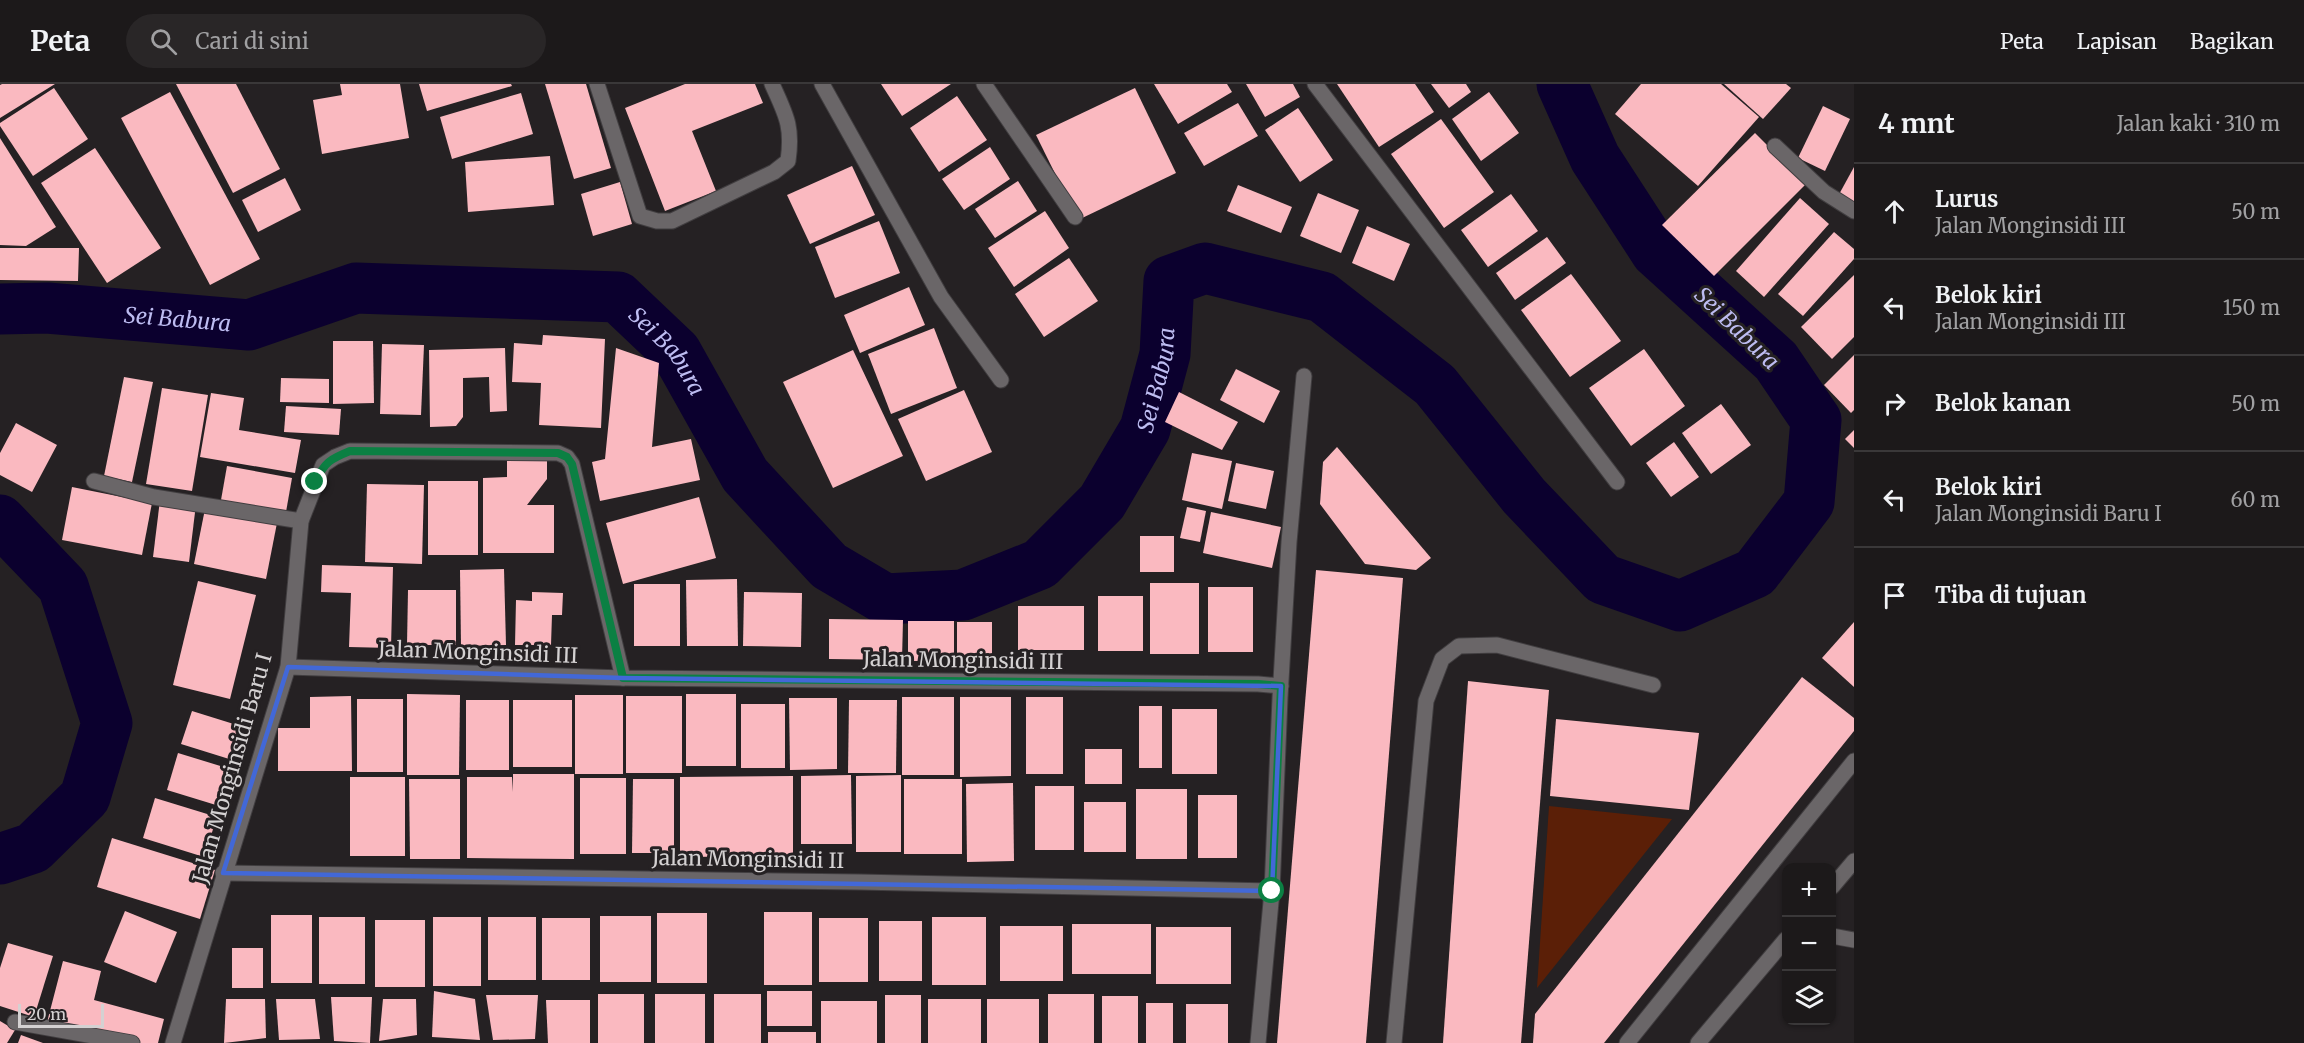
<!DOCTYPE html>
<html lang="id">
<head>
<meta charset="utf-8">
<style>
  :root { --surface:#1c191a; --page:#292627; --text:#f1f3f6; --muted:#a0a0a2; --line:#3a3839 }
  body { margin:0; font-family:Merriweather,serif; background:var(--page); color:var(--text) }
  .controls { position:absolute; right:18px; bottom:18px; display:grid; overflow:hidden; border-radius:12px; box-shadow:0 2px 4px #0004 }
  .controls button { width:54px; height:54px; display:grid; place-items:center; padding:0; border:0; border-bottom:2px solid var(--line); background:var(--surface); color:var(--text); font:30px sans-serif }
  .scale { position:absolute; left:18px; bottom:15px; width:86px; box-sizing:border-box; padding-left:6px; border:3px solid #d4d1d2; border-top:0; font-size:16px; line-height:21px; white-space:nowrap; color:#d4d1d2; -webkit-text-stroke:4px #252123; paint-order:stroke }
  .stop { position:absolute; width:18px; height:18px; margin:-14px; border:4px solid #0b8043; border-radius:50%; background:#fff }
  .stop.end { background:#0b8043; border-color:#fff; box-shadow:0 2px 6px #0008 }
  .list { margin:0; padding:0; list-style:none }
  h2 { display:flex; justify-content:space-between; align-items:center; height:78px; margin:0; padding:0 24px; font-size:26px }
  h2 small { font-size:20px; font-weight:400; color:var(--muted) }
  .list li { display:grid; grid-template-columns:39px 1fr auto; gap:18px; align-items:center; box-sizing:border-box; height:96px; padding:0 24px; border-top:2px solid var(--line) }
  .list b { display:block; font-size:22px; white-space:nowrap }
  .list p { margin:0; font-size:20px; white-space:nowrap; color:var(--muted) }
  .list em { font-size:20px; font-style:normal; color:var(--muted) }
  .icon { flex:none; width:33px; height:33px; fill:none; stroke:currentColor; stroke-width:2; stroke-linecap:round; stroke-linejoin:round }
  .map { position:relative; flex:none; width:1854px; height:959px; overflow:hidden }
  header { display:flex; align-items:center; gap:36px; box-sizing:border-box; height:84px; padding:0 30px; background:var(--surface); border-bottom:2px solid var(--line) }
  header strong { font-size:28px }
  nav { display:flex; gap:33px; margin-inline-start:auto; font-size:21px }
  .search { width:420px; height:54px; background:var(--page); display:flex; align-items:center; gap:15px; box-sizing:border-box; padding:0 21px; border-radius:33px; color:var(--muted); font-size:22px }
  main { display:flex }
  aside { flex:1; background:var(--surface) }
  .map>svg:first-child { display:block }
  .green { fill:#5b1f07 }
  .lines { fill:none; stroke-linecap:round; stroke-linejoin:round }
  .river { stroke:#0b002e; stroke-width:51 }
  .building { fill:#fab9c0 }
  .service-casing { stroke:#413e40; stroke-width:17 }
  .minor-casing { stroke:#413e40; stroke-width:17 }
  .tertiary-casing { stroke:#413e40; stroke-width:17 }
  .service { stroke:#6a6668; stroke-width:15 }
  .minor { stroke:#6a6668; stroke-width:15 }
  .tertiary { stroke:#6a6668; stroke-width:15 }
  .route { stroke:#0b8043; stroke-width:8 }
  .marked { fill:none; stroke:#4268d7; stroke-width:4.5; stroke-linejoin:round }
  .labels { text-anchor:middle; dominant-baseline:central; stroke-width:6; stroke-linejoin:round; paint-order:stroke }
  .street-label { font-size:21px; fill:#d4d1d2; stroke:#252123 }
  .water-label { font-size:22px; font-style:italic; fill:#bdbcf1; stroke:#252123 }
</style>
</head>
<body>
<header>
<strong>Peta</strong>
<div class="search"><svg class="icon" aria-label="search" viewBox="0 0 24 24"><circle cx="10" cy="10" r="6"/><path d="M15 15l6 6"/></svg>Cari di sini</div>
<nav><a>Peta</a><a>Lapisan</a><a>Bagikan</a></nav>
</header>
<main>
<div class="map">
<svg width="1854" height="959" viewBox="0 0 1854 959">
  <rect width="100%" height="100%" fill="#252123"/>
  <polygon class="green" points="1549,722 1672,735 1537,904"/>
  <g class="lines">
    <g class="river">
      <path id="s1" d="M0,225L47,224L249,241L356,204L618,213L676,268L745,391L829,482L885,515L963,511L1040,480L1102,418L1145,345L1165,270L1169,197L1205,184L1322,213L1435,301L1524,412L1603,495L1680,522L1755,489L1809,418L1816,336L1776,277L1656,168L1595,74L1562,0"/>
      <polyline points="0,436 63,502 107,639 85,713 33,764 0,775"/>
    </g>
  </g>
  <g class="building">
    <polygon points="2,0 55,0 0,34 0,1"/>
    <polygon points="176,0 236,0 280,85 233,109"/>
    <polygon points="340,0 400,0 409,54 322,70 313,16 342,11"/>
    <polygon points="419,0 511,0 512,2 427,27"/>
    <polygon points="545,0 586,0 611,84 574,95"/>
    <polygon points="685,0 755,0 763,19 692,47 716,107 665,127 625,24"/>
    <polygon points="881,0 951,0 902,32"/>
    <polygon points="1154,0 1227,0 1232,8 1178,40"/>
    <polygon points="1246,0 1293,0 1300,13 1265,33"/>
    <polygon points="1337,0 1415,0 1434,28 1379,63"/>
    <polygon points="1431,0 1466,0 1471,8 1449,24"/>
    <polygon points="1641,0 1721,0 1759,33 1698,102 1615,30"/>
    <polygon points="1724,0 1786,0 1791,4 1763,35"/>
    <polygon points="54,4 88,55 33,92 0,42 0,39"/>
    <polygon points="1135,4 1176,89 1078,136 1036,51"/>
    <polygon points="170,8 260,175 210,201 121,34"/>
    <polygon points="1489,8 1519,49 1481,77 1452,35"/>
    <polygon points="521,9 533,50 452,75 440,33"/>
    <polygon points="957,12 987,56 939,88 910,44"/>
    <polygon points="1238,19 1258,52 1204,82 1184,49"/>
    <polygon points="1823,22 1850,35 1825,87 1798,74"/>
    <polygon points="1298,24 1333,76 1300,98 1265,46"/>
    <polygon points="1441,35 1494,108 1444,144 1391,70"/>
    <polygon points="1755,49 1806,100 1714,192 1662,141"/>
    <polygon points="0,54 56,143 26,162 0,161"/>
    <polygon points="990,63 1010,95 964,126 942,95"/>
    <polygon points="95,64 161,164 107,199 41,99"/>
    <polygon points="550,72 554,121 468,128 465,78"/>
    <polygon points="852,82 875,131 810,160 787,111"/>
    <polygon points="1854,83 1854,123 1837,114"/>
    <polygon points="285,94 301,126 258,148 242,116"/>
    <polygon points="1018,97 1037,127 995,154 975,125"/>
    <polygon points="620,98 632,140 593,152 581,110"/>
    <polygon points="1238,101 1292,123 1281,149 1227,127"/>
    <polygon points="1318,109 1359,126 1341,169 1300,152"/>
    <polygon points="1511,110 1538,147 1488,183 1461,146"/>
    <polygon points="1800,114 1829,140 1764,213 1736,187"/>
    <polygon points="1045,127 1069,164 1014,203 988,164"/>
    <polygon points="879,137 900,189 835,214 815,163"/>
    <polygon points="1367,142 1410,160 1394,197 1352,179"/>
    <polygon points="1834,148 1854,165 1854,175 1803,232 1778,210"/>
    <polygon points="1547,153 1566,179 1515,216 1496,189"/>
    <polygon points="0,164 79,164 78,197 0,196"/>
    <polygon points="1069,174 1098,217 1044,253 1015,210"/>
    <polygon points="1571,190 1621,257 1570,293 1521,226"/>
    <polygon points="1854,191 1854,253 1832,275 1801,243"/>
    <polygon points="909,203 925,241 860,269 844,231"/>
    <polygon points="934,244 957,304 891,330 868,270"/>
    <polygon points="543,251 605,255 601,344 539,341 541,299 512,298 514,259 542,261"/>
    <polygon points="333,257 373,257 374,319 333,320"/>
    <polygon points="382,260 424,261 421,331 380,330"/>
    <polygon points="505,264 507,327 490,328 489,293 463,294 463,333 456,342 430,343 429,266"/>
    <polygon points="616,264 659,279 652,363 691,355 700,396 600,417 592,378 605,375"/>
    <polygon points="1644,265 1685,322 1631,362 1589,304"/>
    <polygon points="853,266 903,372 833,404 783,298"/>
    <polygon points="1854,271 1854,326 1851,329 1824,301"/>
    <polygon points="1236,285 1280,307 1264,339 1220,316"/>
    <polygon points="124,293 153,298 132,398 104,392"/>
    <polygon points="281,294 329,295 329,319 280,318"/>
    <polygon points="162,304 208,311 192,407 146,400"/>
    <polygon points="964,306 992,368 926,397 898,335"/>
    <polygon points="1179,308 1238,338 1222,366 1165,338"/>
    <polygon points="211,309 244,314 239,346 301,356 295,389 200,373"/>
    <polygon points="1721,320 1751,361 1711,390 1682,349"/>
    <polygon points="286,322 341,325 339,351 284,348"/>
    <polygon points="16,339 57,361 32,408 0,391 0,369"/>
    <polygon points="1854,346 1854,364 1845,355"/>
    <polygon points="1674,358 1699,393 1671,413 1646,379"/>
    <polygon points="1337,363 1431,474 1416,486 1365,480 1320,420 1323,378"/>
    <polygon points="1192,369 1232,377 1222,425 1182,416"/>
    <polygon points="507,377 547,377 547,395 527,421 554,421 554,469 483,469 483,394 507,393"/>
    <polygon points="1236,379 1274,387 1266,425 1228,417"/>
    <polygon points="227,382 292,394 286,428 221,416"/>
    <rect x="428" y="397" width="50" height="74"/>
    <polygon points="367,400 424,401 422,480 365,478"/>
    <polygon points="72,403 152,419 142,471 62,456"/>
    <polygon points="699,413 716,474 623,500 606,439"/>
    <polygon points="160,416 196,420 189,478 153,473"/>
    <polygon points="1187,423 1206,427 1200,458 1180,454"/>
    <polygon points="205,425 277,439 266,495 194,480"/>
    <polygon points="1211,428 1281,443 1272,484 1203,469"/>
    <rect x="1140" y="452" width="34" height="36"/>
    <polygon points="322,481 393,483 391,564 349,563 351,509 321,508"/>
    <polygon points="504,485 506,561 461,562 460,486"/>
    <polygon points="1316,486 1403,494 1366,959 1277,959"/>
    <polygon points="737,495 738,562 687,562 686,496"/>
    <polygon points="198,497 256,511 230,615 173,601"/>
    <rect x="1150" y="499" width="49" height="71"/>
    <rect x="634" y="500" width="46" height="62"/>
    <rect x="1208" y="503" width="45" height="65"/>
    <polygon points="408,506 456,506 456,561 407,561"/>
    <polygon points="532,508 563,509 562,531 552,531 551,561 515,561 516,516 532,517"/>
    <polygon points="744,508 802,509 801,563 743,562"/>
    <rect x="1098" y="512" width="45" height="55"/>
    <rect x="1018" y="522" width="66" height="44"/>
    <polygon points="829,535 903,536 902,576 829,575"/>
    <rect x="908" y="537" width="46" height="40"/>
    <rect x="957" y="538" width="35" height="38"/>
    <polygon points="1854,538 1854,603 1822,574"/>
    <polygon points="1802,593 1854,634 1854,647 1604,959 1533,959 1535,930"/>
    <polygon points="1468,597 1549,606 1521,959 1443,959"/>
    <polygon points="407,610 460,611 459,691 407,691"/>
    <rect x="686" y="610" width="50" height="72"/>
    <rect x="575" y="611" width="48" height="79"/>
    <polygon points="351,612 352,687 278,687 278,644 310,644 310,613"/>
    <rect x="626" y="612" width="56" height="77"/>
    <rect x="902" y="613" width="52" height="78"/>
    <polygon points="960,613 1011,613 1011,692 960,693"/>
    <rect x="1026" y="613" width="37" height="77"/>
    <polygon points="789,614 837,614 837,685 790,686"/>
    <rect x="357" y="615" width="46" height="73"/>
    <rect x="466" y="616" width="43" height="70"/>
    <rect x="513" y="616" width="59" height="67"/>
    <polygon points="849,616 897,616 896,689 848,689"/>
    <rect x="741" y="620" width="44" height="64"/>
    <rect x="1139" y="622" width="23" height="62"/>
    <rect x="1172" y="625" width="45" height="65"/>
    <polygon points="192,627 253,646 242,679 181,660"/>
    <polygon points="1556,635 1699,649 1689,726 1550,712"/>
    <rect x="1085" y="665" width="37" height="35"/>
    <polygon points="178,669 240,688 229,725 167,706"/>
    <polygon points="513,690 574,690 574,775 467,774 467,693 512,693 513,708"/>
    <polygon points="851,691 852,760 801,760 801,692"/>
    <polygon points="901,691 901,768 856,768 856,692"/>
    <polygon points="793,692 793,772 680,773 680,693"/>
    <rect x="350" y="693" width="55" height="79"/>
    <rect x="580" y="694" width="46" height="76"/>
    <polygon points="409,695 460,695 460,775 410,775"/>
    <polygon points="633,695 674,695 674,769 632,769"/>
    <rect x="904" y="695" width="58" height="75"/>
    <polygon points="1013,699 1014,777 967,778 966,700"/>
    <rect x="1035" y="702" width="39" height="64"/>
    <rect x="1136" y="705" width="51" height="70"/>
    <rect x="1198" y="711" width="39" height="63"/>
    <polygon points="155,714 217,733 204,773 143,754"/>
    <rect x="1084" y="718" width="42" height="50"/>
    <polygon points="112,754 215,786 200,835 97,803"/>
    <polygon points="125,827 177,848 156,899 104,878"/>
    <rect x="764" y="828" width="48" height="73"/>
    <rect x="657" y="829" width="50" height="70"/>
    <rect x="271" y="831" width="41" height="68"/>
    <rect x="600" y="832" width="51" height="66"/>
    <rect x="319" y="833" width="46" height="67"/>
    <rect x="433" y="833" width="48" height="69"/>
    <rect x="488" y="833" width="48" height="63"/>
    <rect x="932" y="833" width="54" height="68"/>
    <rect x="542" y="834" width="48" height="62"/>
    <rect x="819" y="834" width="49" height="64"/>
    <rect x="375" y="836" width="50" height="67"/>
    <rect x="879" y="837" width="43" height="60"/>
    <rect x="1072" y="840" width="79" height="50"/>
    <rect x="1000" y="842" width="63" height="55"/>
    <rect x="1156" y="843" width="75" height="57"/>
    <polygon points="8,859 53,872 34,933 0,922 0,884"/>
    <rect x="232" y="864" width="31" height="40"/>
    <polygon points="63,877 101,887 94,916 164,935 158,959 93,959 45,946"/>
    <polygon points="434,907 475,915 480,956 432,953"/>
    <rect x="767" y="907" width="45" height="35"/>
    <rect x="598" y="910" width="46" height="49"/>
    <rect x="655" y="910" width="50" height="49"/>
    <rect x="714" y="910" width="47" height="49"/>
    <rect x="1048" y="910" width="46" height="49"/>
    <polygon points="486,911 538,911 535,955 493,956"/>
    <rect x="885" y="911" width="36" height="48"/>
    <rect x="1102" y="912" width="36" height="47"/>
    <polygon points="331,913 372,913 370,959 334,957"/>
    <polygon points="226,915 265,915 266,954 224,959"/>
    <polygon points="276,915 315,915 320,955 279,956"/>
    <polygon points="383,915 416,915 417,951 379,957"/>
    <rect x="928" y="915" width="53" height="44"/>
    <rect x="987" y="915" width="52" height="44"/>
    <polygon points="546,916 590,916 590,959 548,959"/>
    <rect x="821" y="917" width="56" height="42"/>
    <rect x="1146" y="919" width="27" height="40"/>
    <rect x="1186" y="920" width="42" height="39"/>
    <polygon points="0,937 15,946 7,959 0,959"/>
    <rect x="768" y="948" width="48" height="11"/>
    <polygon points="21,951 43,959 18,959"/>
  </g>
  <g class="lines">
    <defs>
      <g id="service">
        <path d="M597,0L640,132L657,137H672L774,88L788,77C793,42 786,31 772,0"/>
        <polyline points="984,0 1075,133"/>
      </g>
      <g id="minor">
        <polyline points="822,0 941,213 1001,296"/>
        <polyline points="1315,0 1617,398"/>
        <polyline points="1775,62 1824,108 1854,127"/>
        <polyline points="94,397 154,413 301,437"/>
        <polyline points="288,583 623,594 1258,600 1281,602"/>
        <polyline points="223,789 859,798 1272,807"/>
        <polyline points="15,938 132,959"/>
        <polyline points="173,959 288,583 301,437 323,381 335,373 350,367 558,369 567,373 572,380 623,594"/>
        <polyline points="1258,959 1272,807 1280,614 1289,458 1304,292"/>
        <polyline points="1394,959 1426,617 1442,575 1459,562 1497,561 1653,601"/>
        <polyline points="1627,959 1854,677"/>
      </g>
      <g id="tertiary">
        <polyline points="1832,803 1854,777"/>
        <polyline points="1832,852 1854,856"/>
        <polyline points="1698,959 1786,855"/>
      </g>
    </defs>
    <use href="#service" class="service-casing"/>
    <use href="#minor" class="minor-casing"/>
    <use href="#tertiary" class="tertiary-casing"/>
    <use href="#service" class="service"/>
    <use href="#minor" class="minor"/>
    <use href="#tertiary" class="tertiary"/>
  </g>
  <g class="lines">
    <path class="route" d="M315,398C325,378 330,375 350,367L558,369L567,373L572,380L623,594L1258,600L1281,602L1272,807"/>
  </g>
  <path class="marked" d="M288,583L623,594L1281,602L1272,807L223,789Z"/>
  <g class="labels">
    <g class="street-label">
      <text transform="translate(478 568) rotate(2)">Jalan Monginsidi III</text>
      <text transform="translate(963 576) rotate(1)">Jalan Monginsidi III</text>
      <text transform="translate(232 684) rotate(-74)">Jalan Monginsidi Baru I</text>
      <text transform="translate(748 775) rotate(1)">Jalan Monginsidi II</text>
    </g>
    <g class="water-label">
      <text stroke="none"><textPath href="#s1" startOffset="178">Sei Babura</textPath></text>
      <text transform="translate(1737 244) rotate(44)">Sei Babura</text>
      <text stroke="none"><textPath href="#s1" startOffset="699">Sei Babura</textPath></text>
      <text stroke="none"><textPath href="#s1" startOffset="1419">Sei Babura</textPath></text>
    </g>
  </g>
</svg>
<div class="controls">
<button>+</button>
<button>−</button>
<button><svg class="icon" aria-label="layers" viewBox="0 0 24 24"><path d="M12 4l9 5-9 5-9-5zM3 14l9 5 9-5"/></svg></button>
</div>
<div class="scale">20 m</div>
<div class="stop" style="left:1272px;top:807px"></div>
<div class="stop end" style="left:315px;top:398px"></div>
</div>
<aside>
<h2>4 mnt<small>Jalan kaki · 310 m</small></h2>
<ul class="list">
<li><svg class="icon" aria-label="ahead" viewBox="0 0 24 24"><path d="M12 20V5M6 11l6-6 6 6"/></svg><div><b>Lurus</b><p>Jalan Monginsidi III</p></div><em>50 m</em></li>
<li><svg class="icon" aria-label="left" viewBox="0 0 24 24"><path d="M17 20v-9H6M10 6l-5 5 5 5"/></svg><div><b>Belok kiri</b><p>Jalan Monginsidi III</p></div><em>150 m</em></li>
<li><svg class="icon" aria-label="right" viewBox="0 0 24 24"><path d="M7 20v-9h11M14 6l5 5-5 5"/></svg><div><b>Belok kanan</b></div><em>50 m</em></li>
<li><svg class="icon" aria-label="left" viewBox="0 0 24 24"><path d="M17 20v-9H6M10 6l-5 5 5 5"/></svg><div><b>Belok kiri</b><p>Jalan Monginsidi Baru I</p></div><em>60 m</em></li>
<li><svg class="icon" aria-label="arrive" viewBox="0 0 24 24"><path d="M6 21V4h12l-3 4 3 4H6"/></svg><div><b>Tiba di tujuan</b></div></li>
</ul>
</aside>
</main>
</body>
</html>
